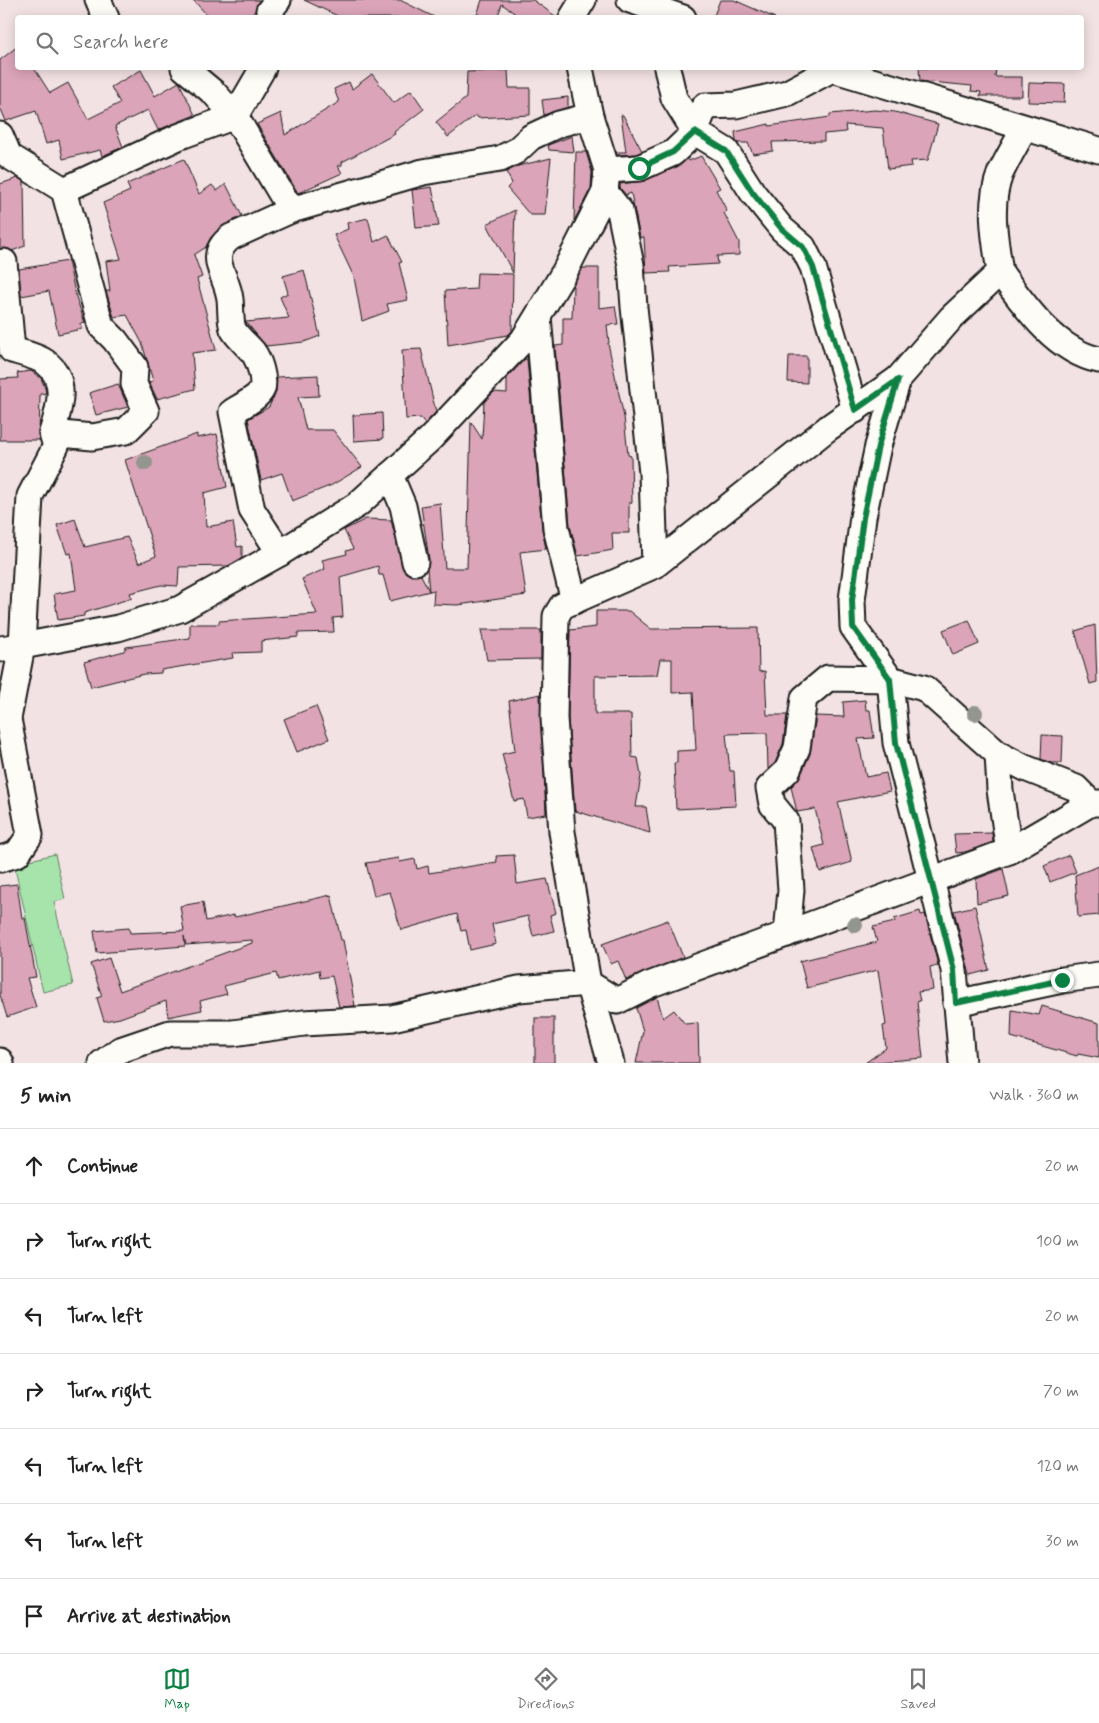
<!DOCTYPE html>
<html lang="en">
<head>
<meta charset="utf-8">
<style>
  :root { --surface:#fff; --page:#f6f6f6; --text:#222; --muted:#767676; --line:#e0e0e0; --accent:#0b8043 }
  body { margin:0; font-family:Mynerve,sans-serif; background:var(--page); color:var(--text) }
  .stop { position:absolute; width:15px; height:15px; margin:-11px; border:4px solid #0b8043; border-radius:50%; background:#fff }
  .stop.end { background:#0b8043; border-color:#fff; box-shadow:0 1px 5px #0008 }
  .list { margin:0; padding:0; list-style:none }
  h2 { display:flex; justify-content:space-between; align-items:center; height:65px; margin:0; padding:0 20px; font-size:21px }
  h2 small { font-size:16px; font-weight:400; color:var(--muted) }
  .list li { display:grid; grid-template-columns:32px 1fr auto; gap:15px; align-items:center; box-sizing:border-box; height:75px; padding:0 20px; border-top:1px solid var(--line) }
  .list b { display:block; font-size:19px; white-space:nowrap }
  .list em { font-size:16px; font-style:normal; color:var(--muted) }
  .icon { flex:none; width:28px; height:28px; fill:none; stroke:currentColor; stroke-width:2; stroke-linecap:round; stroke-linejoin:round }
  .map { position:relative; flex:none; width:1099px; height:1063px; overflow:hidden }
  .search { position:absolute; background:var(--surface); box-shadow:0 2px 12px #0003; left:15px; right:15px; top:15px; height:55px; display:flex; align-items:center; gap:12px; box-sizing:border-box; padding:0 18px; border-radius:5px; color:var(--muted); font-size:19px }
  .sheet { height:590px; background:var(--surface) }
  nav { display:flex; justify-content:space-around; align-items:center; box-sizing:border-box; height:70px; border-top:1px solid var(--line); background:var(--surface); font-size:14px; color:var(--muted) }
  nav a { display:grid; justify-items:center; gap:2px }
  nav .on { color:var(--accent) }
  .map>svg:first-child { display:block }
  .green { fill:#a6e4ac; stroke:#618064 }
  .building { fill:#dba4b8; stroke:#1c1c1c }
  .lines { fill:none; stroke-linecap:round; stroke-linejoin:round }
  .minor-casing { stroke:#1c1c1c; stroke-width:29 }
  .minor { stroke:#fdfcf7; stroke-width:25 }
  .tree { fill:#93968e }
  .route { stroke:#0b8043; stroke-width:6 }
</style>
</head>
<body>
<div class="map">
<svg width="1099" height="1063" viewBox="0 0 1099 1063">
  <rect width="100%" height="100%" fill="#f3e2e4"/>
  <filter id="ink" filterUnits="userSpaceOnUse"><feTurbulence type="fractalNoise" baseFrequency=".02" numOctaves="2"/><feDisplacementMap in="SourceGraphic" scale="10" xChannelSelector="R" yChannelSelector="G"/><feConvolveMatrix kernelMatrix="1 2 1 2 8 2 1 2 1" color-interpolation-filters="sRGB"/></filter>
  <g filter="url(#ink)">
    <polygon class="green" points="55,854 65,899 54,902 73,985 43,992 14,864"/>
    <g class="building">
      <polygon points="193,0 259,0 255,11 248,18 210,18"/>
      <polygon points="304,0 400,0 436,18 342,18"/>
      <polygon points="482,0 533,0 558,18 521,18 502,4 497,18 476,18"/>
      <polygon points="720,0 734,0 775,18 713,18"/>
      <polygon points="18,46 18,68 34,68 50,93 68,83 88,119 120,103 111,87 141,70 155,96 179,82 195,115 158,130 148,110 115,126 123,147 102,156 100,150 63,159 59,140 46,144 36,111 6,121 0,107 0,60"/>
      <polygon points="919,68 996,68 995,77 1022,77 1022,96 980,96 981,92 971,91 972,86 920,81"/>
      <polygon points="508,70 509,88 530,88 530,115 478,118 476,115 448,137 436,122 466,98 467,72"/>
      <polygon points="372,74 394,103 411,90 424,109 394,132 395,134 342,162 342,165 338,166 342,173 298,193 257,124 281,113 285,135 339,102 334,89 349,82 352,89"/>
      <polygon points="1029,83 1065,84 1064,103 1028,102"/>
      <polygon points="568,97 568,107 544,115 542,100"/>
      <polygon points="875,110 895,112 938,124 928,160 911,161 912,166 888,169 883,128 845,125 846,132 824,134 824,141 772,142 773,151 753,154 748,143 738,143 736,141 735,132 769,124 769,126 830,117 830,114"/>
      <polygon points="621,115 623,115 642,151 636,154 617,155 616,152 626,152"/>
      <polygon points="572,136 574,152 549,150 548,145"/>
      <polygon points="576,152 586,152 592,172 591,188 574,221"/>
      <polygon points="701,156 720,188 716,190 727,211 724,213 739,242 739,255 717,256 718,264 669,267 670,272 646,273 644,237 640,238 631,193 626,195 620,188 620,184 644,181 679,166 688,158 689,161"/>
      <polygon points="551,158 545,215 530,215 507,188 512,183 506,172 518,166"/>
      <polygon points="184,159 199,194 212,185 217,191 226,184 242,216 221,227 211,237 206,247 194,255 202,277 197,279 216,350 192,353 195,389 157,399 149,382 153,381 142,343 127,315 114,317 106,291 110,291 106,261 121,259 103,203 130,191 127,184"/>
      <polygon points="18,178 24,182 25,246 12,251 0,249 0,184"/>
      <polygon points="432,187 439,226 416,228 412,190"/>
      <polygon points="515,210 513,273 487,224"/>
      <polygon points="368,218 374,242 388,235 402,262 399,263 408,300 387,304 389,311 362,321 354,277 334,235 348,229 347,223"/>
      <polygon points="68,261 76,297 85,323 81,324 82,329 58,334 49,291 21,296 19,269"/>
      <polygon points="583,268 599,268 599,308 615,306 618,324 607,325 609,343 608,343 624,417 628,455 631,456 632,503 629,503 629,533 612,533 613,550 578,556 570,526 555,346 563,345 563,318 572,318 573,285"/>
      <polygon points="304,270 320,336 304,342 266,346 246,322 289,318 280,297 288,293 283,276"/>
      <polygon points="477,273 513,274 512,331 508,335 448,345 445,291 476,289"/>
      <polygon points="421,349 436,412 425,424 421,418 406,419 402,350"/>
      <polygon points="789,356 807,356 807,383 788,382"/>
      <polygon points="525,359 527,359 542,529 546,549 520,552 526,595 458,605 433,604 434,590 390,601 383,575 379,575 378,566 340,577 343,617 333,618 334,632 298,633 298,637 261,641 261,652 232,653 233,658 161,670 161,673 144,674 91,687 84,662 124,651 126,647 190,638 190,624 219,624 219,621 317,614 302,579 325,569 322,560 347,554 346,551 353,549 344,530 366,519 391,520 404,571 411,576 421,575 429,591 427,569 429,559 421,506 440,503 445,568 467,568 471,422 482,439 484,402 494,392 507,393 507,378"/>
      <polygon points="31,371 41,378 45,388 46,393 40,394 39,440 0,440 0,379 18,378 17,373"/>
      <polygon points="318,375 319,396 298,397 306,430 333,430 362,467 332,485 292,501 282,473 261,480 248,419 269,407 276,391 277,377"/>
      <polygon points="118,384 128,407 96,415 89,393"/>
      <polygon points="382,413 383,439 354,441 353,415"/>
      <polygon points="197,434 197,438 217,434 227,487 204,493 206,527 233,522 237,547 242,546 242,558 228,566 179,567 178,586 161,585 130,593 132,598 84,613 84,616 58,620 54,594 76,590 71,553 67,554 57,525 75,519 85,547 127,537 139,563 156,556 125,460"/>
      <polygon points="596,611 629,611 651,629 758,628 759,672 765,671 767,715 787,715 783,744 775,763 768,769 767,733 726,734 730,771 734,771 736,806 676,809 674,763 677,763 677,751 696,750 693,692 672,693 672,659 660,659 657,675 595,676 595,714 631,714 632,757 638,758 641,776 636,807 646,807 650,833 575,811 568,718 570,630 596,627"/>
      <polygon points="969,620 979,644 953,655 943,630"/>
      <polygon points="1095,625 1097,682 1090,684 1075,631"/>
      <polygon points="481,630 541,630 541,659 487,660"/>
      <polygon points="540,694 546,814 527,817 524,799 514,801 502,754 515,751 509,701"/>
      <polygon points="865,700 866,710 870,710 874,738 858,739 866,777 886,773 890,791 838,802 852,862 820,872 813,848 824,845 815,809 797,812 791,787 800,777 810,754 816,716 844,717 843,702"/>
      <polygon points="316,706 329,739 297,752 284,719"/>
      <polygon points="1042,735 1063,736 1062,763 1051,763 1041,759"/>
      <polygon points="992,833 993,842 965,852 956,853 954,834"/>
      <polygon points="514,855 517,884 547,879 556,913 550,915 554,931 533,936 528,916 492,924 496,944 470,950 466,930 461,931 457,914 401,930 390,892 374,896 366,863 399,858 400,862 415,859 417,869 428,866 429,873 497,862 496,856"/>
      <polygon points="1069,855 1076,872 1050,882 1044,866"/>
      <polygon points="1099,866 1099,915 1078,917 1075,875"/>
      <polygon points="1003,869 1009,896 977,903 976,879"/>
      <polygon points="17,884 22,918 25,918 36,977 27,978 36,1007 7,1017 0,995 0,886"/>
      <polygon points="331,895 341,940 343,940 355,1006 339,1007 332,976 320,978 319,970 278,980 276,973 224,986 227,994 200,1001 202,1010 168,1017 166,1001 120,1018 104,1021 97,998 102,996 91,964 109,958 120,991 252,943 252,940 186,945 184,936 185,946 97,953 94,931 129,928 130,933 184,931 180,906 203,902 206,921 234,915 235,917"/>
      <polygon points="975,906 989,970 970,975 954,911"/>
      <polygon points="920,911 921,915 925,914 938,965 930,967 933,990 918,992 920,1001 917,1002 923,1058 865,1063 886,1048 883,1026 886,1025 878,970 807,988 800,961 877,942 873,927 895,922 894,919"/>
      <polygon points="668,920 683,957 626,980 618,961 611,964 602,944"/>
      <polygon points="657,997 663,1018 674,1010 685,1024 698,1023 699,1063 636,1063 643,1031 636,1008"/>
      <polygon points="1042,1006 1099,1023 1099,1058 1078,1054 1077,1056 1011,1037 1012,1010 1039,1015"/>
      <rect x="535" y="1018" width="19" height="45"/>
    </g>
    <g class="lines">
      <defs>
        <g id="minor">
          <polyline points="98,0 106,18"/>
          <polyline points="630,0 683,18"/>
          <polyline points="272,18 269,11 278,0"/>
          <polyline points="572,18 583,0"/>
          <polyline points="184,68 214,93 235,116 291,210"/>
          <polyline points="667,68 674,98 695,132 726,151 753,193 782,229 803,247 813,267 855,410"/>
          <polyline points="829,68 1099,150"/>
          <polyline points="0,135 9,156 64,190 101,326 115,340 135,367 134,384 146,411 126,431 92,437 52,433 56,446 30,496 22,646 0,649"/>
          <polyline points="607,170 639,168 673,153 695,132 705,106 736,105 787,93 832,69"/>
          <polyline points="64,190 178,137 235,116 263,68"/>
          <polyline points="605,192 620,211 631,265 634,307 652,473 655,565"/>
          <path d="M4,262L12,350C22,353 36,356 45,362C69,379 59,409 52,433"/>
          <path d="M1000,272C1024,305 1055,351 1099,360"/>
          <polyline points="538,316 556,528 574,601"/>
          <polyline points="390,475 403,506 415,562"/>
          <path d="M280,553L252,510L232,412C240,407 258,398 262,389C265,379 259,360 253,352C247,345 237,337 233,329C230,321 231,307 230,299C227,274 205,257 231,237L291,210L423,172L500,159L516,151L531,137L559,124L590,116"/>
          <polyline points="998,754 1000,790 1009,851"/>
          <polyline points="0,859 17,854 30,835 8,719 22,646 118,628 180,609 280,553 357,505 430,439 523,340 565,271 605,192 607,170 590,116 580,68"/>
          <polyline points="787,934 791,890 786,821 772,804 769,788 787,771 797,748 804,698 828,678 890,679 924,688 998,754 1025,768 1076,788 1091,803 1099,803"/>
          <polyline points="956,1003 1062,980 1099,975"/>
          <polyline points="0,1061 1,1063"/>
          <polyline points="102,1063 120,1050 170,1033 233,1033 304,1023 392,1018 519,989 588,983 617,1001 649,985 1009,851 1091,803"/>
          <polyline points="611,1063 588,983 562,832 554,718 556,616 562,606 655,565 828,428 898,379"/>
          <path d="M962,1063L954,970L896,743L890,679L853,627L852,600L863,517L878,446L898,379L952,317L1000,272C995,240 988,205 1000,174C1007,159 1016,144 1024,129"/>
        </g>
      </defs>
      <use href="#minor" class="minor-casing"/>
      <use href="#minor" class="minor"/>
    </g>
    <g class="tree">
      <circle cx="145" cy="463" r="8"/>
      <circle cx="975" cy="713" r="8"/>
      <circle cx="855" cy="925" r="8"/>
    </g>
  </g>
  <g class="lines" filter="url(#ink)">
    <polyline class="route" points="639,168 673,152 695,132 726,151 753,193 782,229 803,247 813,267 855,410 898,380 878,446 863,518 852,600 853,627 890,679 896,743 954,970 956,1003 1062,980"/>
  </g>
</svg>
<div class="stop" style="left:639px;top:168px"></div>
<div class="stop end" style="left:1062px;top:980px"></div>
<div class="search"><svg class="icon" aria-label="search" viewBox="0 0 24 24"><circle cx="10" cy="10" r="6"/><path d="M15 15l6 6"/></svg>Search here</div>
</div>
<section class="sheet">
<h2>5 min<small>Walk · 360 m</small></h2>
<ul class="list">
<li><svg class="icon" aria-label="ahead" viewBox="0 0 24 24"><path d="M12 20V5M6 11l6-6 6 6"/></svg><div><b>Continue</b></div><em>20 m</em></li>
<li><svg class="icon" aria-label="right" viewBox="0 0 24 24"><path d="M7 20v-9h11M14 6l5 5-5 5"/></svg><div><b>Turn right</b></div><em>100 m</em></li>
<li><svg class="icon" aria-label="left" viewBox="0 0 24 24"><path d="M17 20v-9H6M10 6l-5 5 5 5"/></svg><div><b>Turn left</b></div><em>20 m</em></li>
<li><svg class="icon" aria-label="right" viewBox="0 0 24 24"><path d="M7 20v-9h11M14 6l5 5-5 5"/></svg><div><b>Turn right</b></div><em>70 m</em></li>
<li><svg class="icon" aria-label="left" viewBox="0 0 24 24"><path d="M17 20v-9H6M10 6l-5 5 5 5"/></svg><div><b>Turn left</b></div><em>120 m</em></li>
<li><svg class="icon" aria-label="left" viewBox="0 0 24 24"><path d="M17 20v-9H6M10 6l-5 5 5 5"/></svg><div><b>Turn left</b></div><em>30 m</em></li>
<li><svg class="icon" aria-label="arrive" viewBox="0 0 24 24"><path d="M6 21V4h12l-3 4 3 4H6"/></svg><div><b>Arrive at destination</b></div></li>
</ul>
</section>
<nav>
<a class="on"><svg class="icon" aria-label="map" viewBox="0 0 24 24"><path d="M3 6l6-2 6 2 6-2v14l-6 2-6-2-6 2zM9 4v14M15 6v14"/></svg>Map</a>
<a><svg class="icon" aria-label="directions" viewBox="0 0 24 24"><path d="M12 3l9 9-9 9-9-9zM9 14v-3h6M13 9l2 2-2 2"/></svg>Directions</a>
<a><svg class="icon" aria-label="saved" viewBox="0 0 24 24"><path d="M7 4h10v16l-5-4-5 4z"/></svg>Saved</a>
</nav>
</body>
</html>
